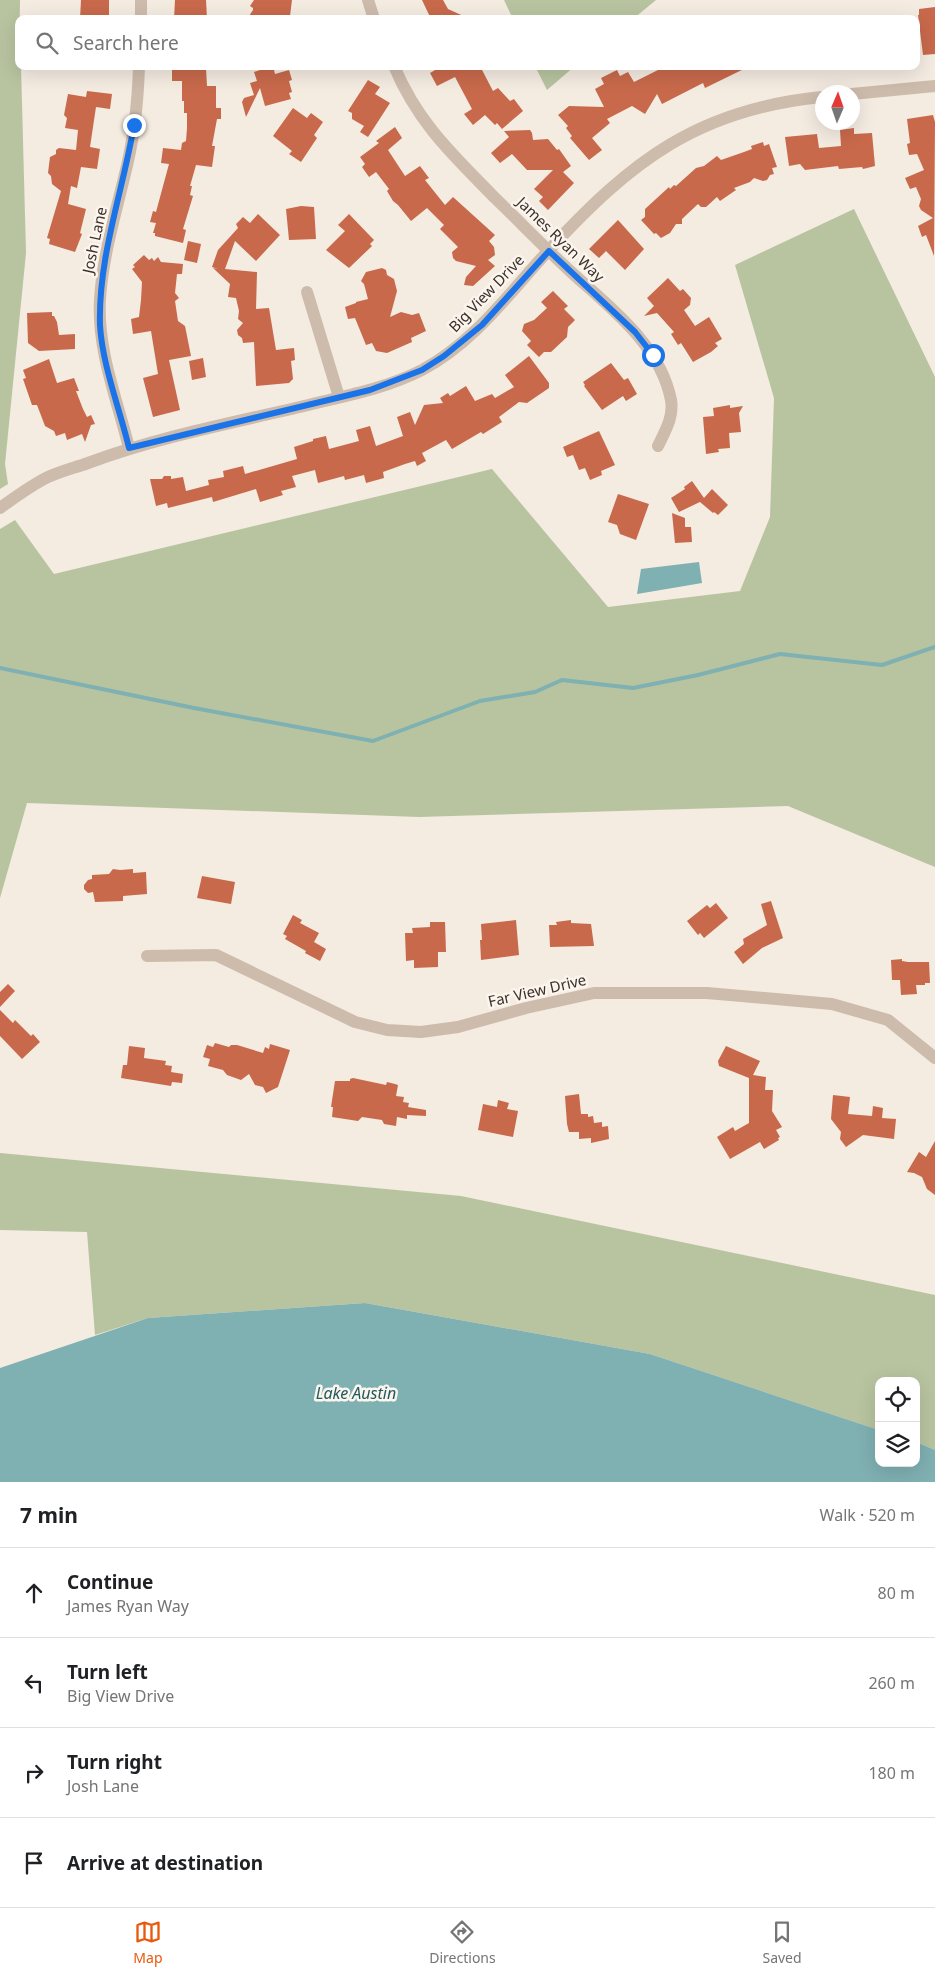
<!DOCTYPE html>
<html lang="en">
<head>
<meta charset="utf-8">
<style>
  :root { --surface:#fff; --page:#f6f6f6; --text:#202124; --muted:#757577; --line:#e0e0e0; --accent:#ea580c }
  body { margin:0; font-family:"Noto Sans",sans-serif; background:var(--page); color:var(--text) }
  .controls { position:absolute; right:15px; bottom:15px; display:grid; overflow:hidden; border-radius:10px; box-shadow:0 5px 20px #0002 }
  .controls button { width:45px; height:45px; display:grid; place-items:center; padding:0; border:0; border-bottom:1px solid var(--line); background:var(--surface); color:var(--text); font:25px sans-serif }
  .compass { position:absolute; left:815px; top:85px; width:45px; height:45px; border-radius:50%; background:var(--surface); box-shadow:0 5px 20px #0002; rotate:2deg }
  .stop { position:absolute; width:15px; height:15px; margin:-11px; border:4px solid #1a73e8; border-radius:50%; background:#fff }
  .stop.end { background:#1a73e8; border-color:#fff; box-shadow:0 1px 5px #0008 }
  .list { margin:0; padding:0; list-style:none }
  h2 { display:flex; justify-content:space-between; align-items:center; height:65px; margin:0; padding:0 20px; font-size:21px }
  h2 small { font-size:16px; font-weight:400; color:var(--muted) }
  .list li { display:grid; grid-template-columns:32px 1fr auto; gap:15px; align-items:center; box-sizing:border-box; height:90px; padding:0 20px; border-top:1px solid var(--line) }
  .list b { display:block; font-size:19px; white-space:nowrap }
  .list p { margin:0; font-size:16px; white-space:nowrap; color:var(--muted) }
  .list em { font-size:16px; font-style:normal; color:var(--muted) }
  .icon { flex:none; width:28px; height:28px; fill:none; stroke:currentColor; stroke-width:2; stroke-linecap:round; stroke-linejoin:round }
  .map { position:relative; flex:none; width:935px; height:1482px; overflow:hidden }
  .search { position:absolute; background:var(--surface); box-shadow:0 5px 20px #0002; left:15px; right:15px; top:15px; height:55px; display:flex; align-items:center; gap:12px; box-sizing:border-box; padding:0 18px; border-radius:10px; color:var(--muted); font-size:19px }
  .sheet { height:425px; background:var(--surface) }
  nav { display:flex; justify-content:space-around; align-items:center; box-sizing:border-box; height:70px; border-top:1px solid var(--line); background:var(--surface); font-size:14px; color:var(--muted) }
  nav a { display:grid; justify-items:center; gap:2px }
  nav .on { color:var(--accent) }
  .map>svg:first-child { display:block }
  .green { fill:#b8c4a0 }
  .water { fill:#7fb0b2 }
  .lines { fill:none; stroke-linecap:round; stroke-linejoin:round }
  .stream { stroke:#7fb0b2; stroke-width:4 }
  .building { fill:#c8694b }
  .minor { stroke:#cdbbac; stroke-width:12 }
  .route { stroke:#1a73e8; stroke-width:6 }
  .labels { text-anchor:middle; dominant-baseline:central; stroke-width:5; stroke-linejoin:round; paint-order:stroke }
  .street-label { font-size:15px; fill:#3b302b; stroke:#fbf5ee }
  .water-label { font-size:16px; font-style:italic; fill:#1f5a5e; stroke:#fbf5ee }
</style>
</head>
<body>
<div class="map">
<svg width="935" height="1482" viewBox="0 0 935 1482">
  <rect width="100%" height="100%" fill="#f4ebe1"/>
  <g class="green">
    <polygon points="0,0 20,0 19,66 21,66 26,253 5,464 8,484 0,489"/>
    <polygon points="504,0 656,0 633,19 513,19"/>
    <polygon points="535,66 575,66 547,90"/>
    <polygon points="854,209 935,377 935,867 788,806 419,817 27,803 0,898 0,529 15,520 54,574 492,469 608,607 740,591 770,517 774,398 735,265"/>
    <polygon points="0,1153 461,1196 935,1295 935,1450 916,1442 916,1381 879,1381 879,1430 650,1354 365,1303 148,1318 95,1335 87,1232 0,1230"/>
  </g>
  <g class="water">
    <polygon points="699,562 702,583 637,594 641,569"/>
    <polygon points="365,1303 650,1354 879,1430 879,1463 916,1463 916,1442 935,1450 935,1482 0,1482 0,1368 148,1318"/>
  </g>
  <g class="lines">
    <polyline class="stream" points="0,668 194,708 373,741 480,701 535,692 562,680 633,688 698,675 780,654 882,665 935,647"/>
  </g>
  <g class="building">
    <polygon points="81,0 109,0 109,19 80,19"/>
    <polygon points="175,0 206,0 207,19 174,19"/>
    <polygon points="254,0 292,0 290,16 286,16 284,19 247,19 253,10 253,8 250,6"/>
    <polygon points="422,0 443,0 448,9 470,19 431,19"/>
    <polygon points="935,7 935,54 923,55 918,15 919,15 919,9"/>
    <polygon points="172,66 206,68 207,86 216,86 216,108 221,108 221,119 217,119 212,146 215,146 212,167 196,165 190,186 192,186 190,195 193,196 183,229 186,230 183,243 155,236 155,233 153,233 156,223 150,222 153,211 156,212 169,164 161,163 163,148 181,150 182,143 186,141 187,128 187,113 184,113 184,101 182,101 182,81 172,81"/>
    <polygon points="259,66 273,66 275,74 289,70 292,80 289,81 292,92 289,93 291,99 265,106 260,88 246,117 242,102 244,98 254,95 250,83 257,81 254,72 260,70"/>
    <polygon points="442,66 480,66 493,91 498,88 510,101 514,99 523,111 502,129 497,123 495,125 485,115 473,125 464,114 472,109 455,77 437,86 430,73"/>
    <polygon points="666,66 750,66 707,87 705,88 703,83 662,104 657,94 645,114 632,106 607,119 610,123 592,138 602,150 589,160 570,138 572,136 566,128 568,126 558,115 569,106 604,107 595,89 604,84 601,78 617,70 620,76 628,72 634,82"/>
    <polygon points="368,80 380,87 375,94 390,103 368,137 360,132 364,126 352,119 352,113 348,111"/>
    <polygon points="87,91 112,94 110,109 96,107 90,147 100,149 97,169 81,167 77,188 71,186 68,204 86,209 80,233 82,234 75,252 49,244 50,239 47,238 61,191 52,184 51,176 48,173 50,157 56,154 56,150 59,148 76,150 78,130 65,128 67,118 64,115 68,94 86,97"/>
    <polygon points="293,108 307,118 311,113 323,122 314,135 317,138 301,162 289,154 292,151 273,136"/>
    <polygon points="933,115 935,122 934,256 926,235 922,237 918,226 933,218 921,210 919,206 921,199 916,187 910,189 905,178 924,170 917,154 909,155 907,144 910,143 907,119"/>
    <polygon points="395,127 402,138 388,150 405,176 420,166 429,178 425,180 445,205 453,197 495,235 489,241 494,247 495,255 488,260 495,266 473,286 464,285 466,277 476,266 456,261 453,258 452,252 458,247 440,229 444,225 427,208 411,221 398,205 393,201 387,191 389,189 376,172 369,177 362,167 365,164 360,157 379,143 376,141"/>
    <polygon points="854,128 854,134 872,133 875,166 863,169 862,167 839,169 838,166 805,170 800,164 789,166 785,137 817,134 819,148 841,146 840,130"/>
    <polygon points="530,130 532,133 533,140 548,139 557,150 559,149 571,166 563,172 574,183 548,210 539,201 543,197 534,189 553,170 527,170 512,154 500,163 491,153 509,137 504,131"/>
    <polygon points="763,142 764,146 769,144 777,167 772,168 774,174 770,175 767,180 763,181 754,178 750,182 734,188 736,190 720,201 717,197 706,207 701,207 698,204 682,219 682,224 676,224 670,233 661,238 656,233 654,234 641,220 645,217 645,209 669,187 670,189 674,185 676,186 696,168 704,166 717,156 721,160 744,152 752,149 751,146"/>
    <polygon points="301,206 314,207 316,239 289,240 286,209"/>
    <polygon points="258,214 280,235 256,261 235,241 225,269 257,272 256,309 269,308 276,350 294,348 295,360 291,361 293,379 289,383 256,386 254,342 243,343 242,338 238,335 237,330 243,323 238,319 239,311 236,298 228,297 230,284 213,268 218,269 212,267 218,250 238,228 236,224 243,217 250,223"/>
    <polygon points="349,214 374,240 370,244 372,246 349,268 326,250 345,231 338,225"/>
    <polygon points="618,220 644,249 625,270 606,251 599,258 589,249"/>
    <polygon points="188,241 201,244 197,263 184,260"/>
    <polygon points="144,255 149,260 152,258 154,261 158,257 161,262 183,264 182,274 177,274 175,293 179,298 175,301 178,321 185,326 191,356 169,360 180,410 153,417 143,378 158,374 151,331 133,334 131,319 139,317 141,300 142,282 132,269 135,267 133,265"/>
    <polygon points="382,268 386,270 387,275 394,279 397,291 390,317 401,312 412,315 419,313 426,331 411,338 412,342 387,353 376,351 372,343 366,345 355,318 348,319 345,307 356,303 356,302 368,299 364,284 361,281 366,272"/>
    <polygon points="668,278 680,291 683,289 691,298 690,305 684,310 695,326 709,317 722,339 715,343 718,346 711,352 693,362 681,343 678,345 671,334 674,332 657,313 644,316 654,306 647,298"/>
    <polygon points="553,291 568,306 564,309 575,320 568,327 567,337 551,352 544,352 539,357 527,345 531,341 522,331 524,324 534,320 547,308 541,302"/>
    <polygon points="52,312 52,316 54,316 57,322 59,335 75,334 75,349 39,351 28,343 27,313"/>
    <polygon points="529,356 549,383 549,388 527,403 519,402 499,417 502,422 483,434 481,432 452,449 446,440 422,453 426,461 417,466 415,461 405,464 383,472 384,478 366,483 364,475 345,480 344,476 318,483 315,470 292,476 296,487 281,491 283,495 260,502 256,489 213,502 212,497 168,508 167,503 156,506 150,479 162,479 164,476 171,476 171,479 183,477 186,491 209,485 208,480 224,477 223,471 243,466 245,474 297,459 294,447 313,441 313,439 326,436 329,449 359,441 356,430 370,426 376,446 403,436 397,417 410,412 415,425 424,405 443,403 440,398 448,393 450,396 466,386 475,401 492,394 495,398 514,387 505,375"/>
    <polygon points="203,358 206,377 192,380 189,361"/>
    <polygon points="49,359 57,383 74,378 79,391 76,391 83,409 87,417 91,415 95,424 91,425 85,442 82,434 67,440 65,433 56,436 54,431 45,426 37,405 32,405 23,379 26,378 23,370"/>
    <polygon points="611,363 624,380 628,378 637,394 626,401 623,396 602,410 584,386 585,385 583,382"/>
    <polygon points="730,405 730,408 743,406 739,413 741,432 729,433 730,448 718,449 719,452 706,454 703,417 714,416 713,408"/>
    <polygon points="599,431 615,465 601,471 602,475 590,480 585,468 579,470 573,455 567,457 563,447"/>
    <polygon points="692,481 704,498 712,489 728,505 718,515 714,512 713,513 700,502 702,501 679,512 671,498 685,489 684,487"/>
    <polygon points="618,494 649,504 636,540 620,534 617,525 608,522"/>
    <polygon points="672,513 685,518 685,527 691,527 692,542 675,543"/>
    <polygon points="113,869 120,870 133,869 133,873 146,872 147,894 123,896 123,901 95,902 93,892 88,893 84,889 84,885 88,880 92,879 92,875 109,874"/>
    <polygon points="202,876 235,882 231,904 197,898"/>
    <polygon points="771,901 783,938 762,948 743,964 734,952 744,944 743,939 767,925 761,904"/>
    <polygon points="716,903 728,918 704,938 700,933 698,935 687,921 707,905 710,908"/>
    <polygon points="293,915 302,920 300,923 319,933 314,942 326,949 320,961 305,953 306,951 285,939 287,936 283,934"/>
    <polygon points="516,920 519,955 481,960 480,940 482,940 481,924"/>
    <polygon points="571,920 571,923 591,924 594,946 550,947 549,925 557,925 556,922"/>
    <polygon points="430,922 445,922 446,952 438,952 438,967 414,968 414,960 406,961 405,933 413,933 412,928 430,927"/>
    <polygon points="902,959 902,961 908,962 929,962 930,983 925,983 925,985 916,985 917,994 901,995 900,980 892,980 891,960"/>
    <polygon points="8,984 15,991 0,1007 0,992"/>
    <polygon points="0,1010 13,1023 15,1020 31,1036 33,1034 40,1042 22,1059 0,1036"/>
    <polygon points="215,1043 229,1047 231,1045 237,1045 263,1053 265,1047 269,1049 270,1044 290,1050 278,1087 266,1093 263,1087 255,1085 249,1074 241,1080 227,1075 223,1070 208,1066 210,1059 203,1057 207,1045 213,1047"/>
    <polygon points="129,1046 145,1048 144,1058 166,1061 165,1065 172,1066 171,1072 183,1074 182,1083 172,1082 171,1086 121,1078 123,1065 127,1065"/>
    <polygon points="726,1046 760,1061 753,1075 766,1077 765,1090 773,1090 772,1111 782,1127 776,1130 780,1137 778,1138 779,1140 764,1149 760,1142 730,1159 717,1137 733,1127 735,1131 749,1123 749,1078 719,1066 718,1061"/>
    <polygon points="353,1078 386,1085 387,1082 395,1084 398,1085 396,1096 404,1097 403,1102 409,1103 408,1107 426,1110 426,1116 407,1115 407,1119 397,1117 396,1126 384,1124 382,1120 362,1117 358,1121 332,1117 333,1107 331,1107 335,1081 350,1081 350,1079"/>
    <polygon points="579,1094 581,1114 588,1114 588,1117 593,1116 594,1123 602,1122 602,1127 608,1126 609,1139 591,1143 591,1138 579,1139 579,1132 569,1132 567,1124 565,1096"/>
    <polygon points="833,1095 850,1097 848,1114 872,1116 873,1106 883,1108 882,1118 896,1119 894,1139 863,1135 846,1147 840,1139 841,1132 831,1119"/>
    <polygon points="498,1100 509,1103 507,1109 518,1111 513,1137 478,1130 483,1104 497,1107"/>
    <polygon points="935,1141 935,1195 927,1189 922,1177 914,1173 907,1172 919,1152 926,1157"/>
  </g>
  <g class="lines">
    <g class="minor">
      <polyline points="368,0 374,19"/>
      <polyline points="141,19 141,0"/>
      <path d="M394,66C418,123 452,154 494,197C520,222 544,247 570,271C609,307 660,344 671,400C674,417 665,431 658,446"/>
      <polyline points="852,94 935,86"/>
      <polyline points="307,292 339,397"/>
      <path d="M129,448C117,399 97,350 100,299C103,252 118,206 128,161C135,130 138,98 139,66"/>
      <path d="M0,508C14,498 29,487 44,479C57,472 74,468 88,463C158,437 232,423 304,406C344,396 385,389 422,370C475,342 509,293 549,250C631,161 698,109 822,97"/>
      <polyline points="147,956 216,955 355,1022 387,1030 421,1032 458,1027 526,1008 594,993 707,993 832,1004 888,1020 935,1058"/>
    </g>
  </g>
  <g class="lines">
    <path class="route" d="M134,125C123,191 98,257 100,325C102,364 120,410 129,448L370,390L422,370L444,356L482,325L549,251L635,332L653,355"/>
  </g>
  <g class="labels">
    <g class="street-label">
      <text transform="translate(561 239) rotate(44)">James Ryan Way</text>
      <text transform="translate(94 240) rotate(-78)">Josh Lane</text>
      <text transform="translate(486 293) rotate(-46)">Big View Drive</text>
      <text transform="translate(537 990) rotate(-13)">Far View Drive</text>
    </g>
    <g class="water-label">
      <text x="356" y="1393">Lake Austin</text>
    </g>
  </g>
</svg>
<div class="controls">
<button><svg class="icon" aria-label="locate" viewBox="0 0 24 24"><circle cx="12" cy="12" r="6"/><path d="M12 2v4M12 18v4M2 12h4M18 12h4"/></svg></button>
<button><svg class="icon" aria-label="layers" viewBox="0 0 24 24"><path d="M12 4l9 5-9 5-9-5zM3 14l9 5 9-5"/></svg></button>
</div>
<svg class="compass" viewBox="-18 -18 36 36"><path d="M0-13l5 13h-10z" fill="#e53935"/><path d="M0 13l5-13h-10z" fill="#757577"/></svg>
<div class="stop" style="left:653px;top:355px"></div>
<div class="stop end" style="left:134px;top:125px"></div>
<div class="search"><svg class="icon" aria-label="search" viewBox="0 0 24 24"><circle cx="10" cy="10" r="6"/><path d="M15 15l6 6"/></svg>Search here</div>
</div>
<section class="sheet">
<h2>7 min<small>Walk · 520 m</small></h2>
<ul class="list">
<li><svg class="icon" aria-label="ahead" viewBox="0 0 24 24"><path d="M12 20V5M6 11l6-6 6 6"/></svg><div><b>Continue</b><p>James Ryan Way</p></div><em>80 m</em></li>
<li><svg class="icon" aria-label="left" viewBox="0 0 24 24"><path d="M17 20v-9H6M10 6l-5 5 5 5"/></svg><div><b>Turn left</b><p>Big View Drive</p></div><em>260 m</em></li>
<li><svg class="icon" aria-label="right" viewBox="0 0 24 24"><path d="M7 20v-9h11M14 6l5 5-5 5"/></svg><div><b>Turn right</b><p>Josh Lane</p></div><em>180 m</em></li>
<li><svg class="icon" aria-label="arrive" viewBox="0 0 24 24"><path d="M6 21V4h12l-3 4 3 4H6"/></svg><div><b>Arrive at destination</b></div></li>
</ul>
</section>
<nav>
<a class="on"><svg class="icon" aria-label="map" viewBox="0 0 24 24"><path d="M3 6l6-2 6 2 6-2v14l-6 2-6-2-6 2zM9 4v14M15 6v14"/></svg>Map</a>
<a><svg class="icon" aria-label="directions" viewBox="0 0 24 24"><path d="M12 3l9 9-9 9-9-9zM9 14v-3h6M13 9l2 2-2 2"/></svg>Directions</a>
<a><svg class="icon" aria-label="saved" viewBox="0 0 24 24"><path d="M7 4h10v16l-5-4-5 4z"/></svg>Saved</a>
</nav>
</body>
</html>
